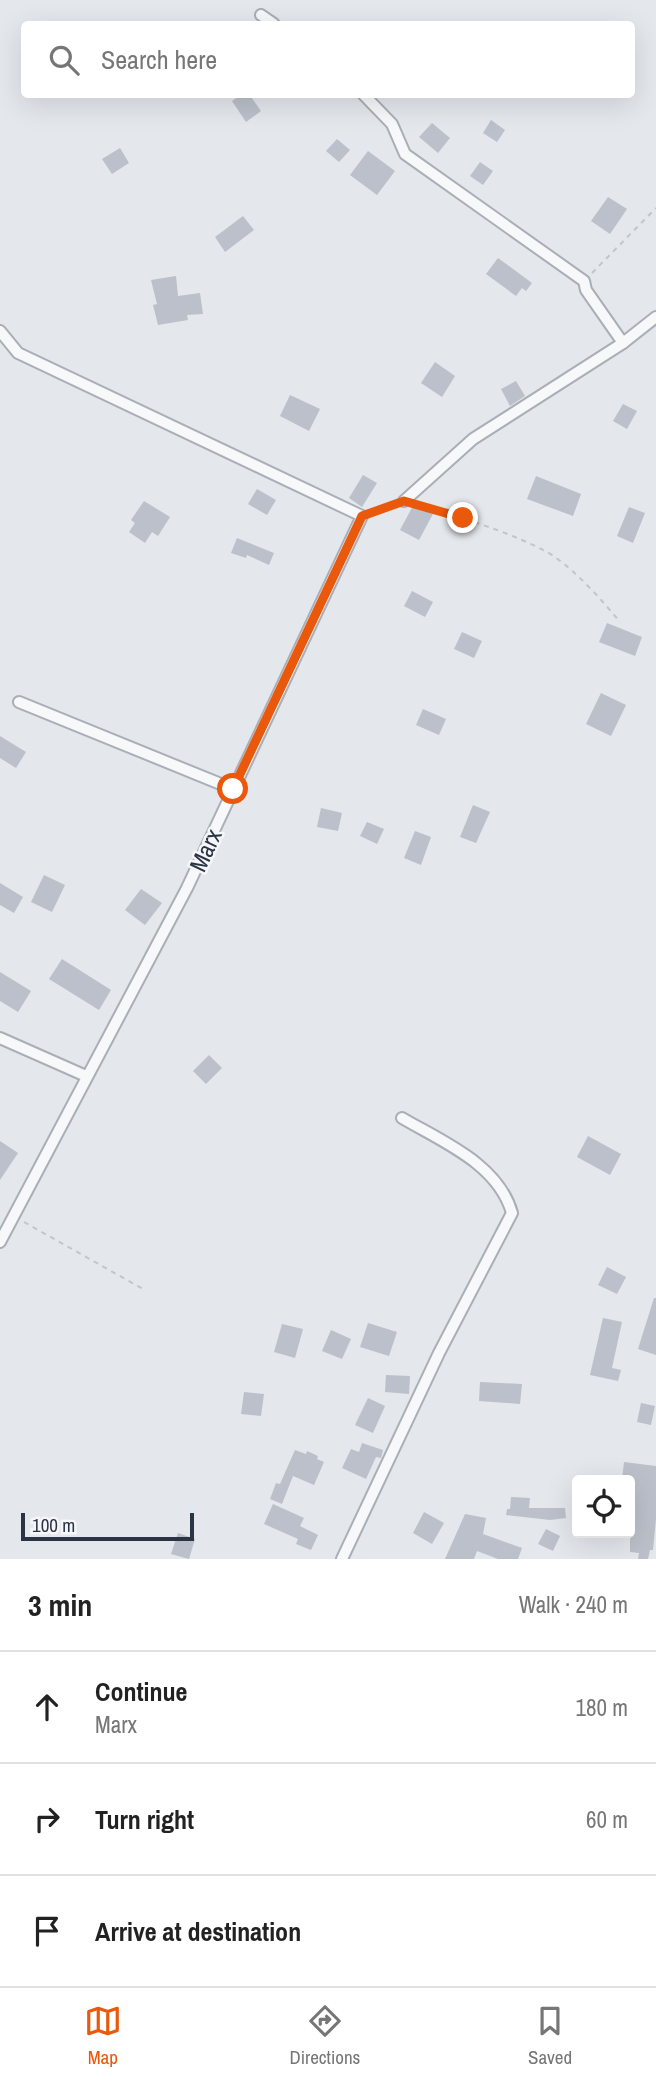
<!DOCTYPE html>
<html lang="en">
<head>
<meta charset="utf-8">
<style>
  :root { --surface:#fff; --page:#f6f6f6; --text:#222; --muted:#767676; --line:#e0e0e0; --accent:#ea580c }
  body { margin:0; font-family:"Archivo Narrow",sans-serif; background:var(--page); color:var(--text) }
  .controls { position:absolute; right:21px; bottom:21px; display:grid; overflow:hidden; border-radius:7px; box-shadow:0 7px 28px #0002 }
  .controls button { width:63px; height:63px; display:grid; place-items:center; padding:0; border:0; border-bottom:2px solid var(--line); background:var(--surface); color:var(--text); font:35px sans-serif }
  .scale { position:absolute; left:21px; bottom:18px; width:173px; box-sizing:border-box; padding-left:7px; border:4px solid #2b3445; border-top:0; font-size:19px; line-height:24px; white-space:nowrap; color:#2b3445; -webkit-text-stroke:5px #f4f6f9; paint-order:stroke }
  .stop { position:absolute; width:21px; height:21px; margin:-16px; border:5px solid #ea580c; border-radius:50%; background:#fff }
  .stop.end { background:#ea580c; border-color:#fff; box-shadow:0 2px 7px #0008 }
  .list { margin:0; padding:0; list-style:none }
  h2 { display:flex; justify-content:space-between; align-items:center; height:91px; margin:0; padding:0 28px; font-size:30px }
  h2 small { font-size:23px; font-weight:400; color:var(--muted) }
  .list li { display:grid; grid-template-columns:46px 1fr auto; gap:21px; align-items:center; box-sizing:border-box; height:112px; padding:0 28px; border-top:2px solid var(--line) }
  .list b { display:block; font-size:26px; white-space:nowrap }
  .list p { margin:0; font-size:23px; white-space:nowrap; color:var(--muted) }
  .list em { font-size:23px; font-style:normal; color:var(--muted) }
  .icon { flex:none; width:38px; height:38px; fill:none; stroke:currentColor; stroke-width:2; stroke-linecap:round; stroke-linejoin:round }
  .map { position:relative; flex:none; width:656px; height:1559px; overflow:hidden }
  .search { position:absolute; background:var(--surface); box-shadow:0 7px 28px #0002; left:21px; right:21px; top:21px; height:77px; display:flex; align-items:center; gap:18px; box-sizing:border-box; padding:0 24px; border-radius:7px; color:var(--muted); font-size:26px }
  .sheet { height:427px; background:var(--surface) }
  nav { display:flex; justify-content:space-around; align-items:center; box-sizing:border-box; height:98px; border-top:2px solid var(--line); background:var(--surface); font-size:19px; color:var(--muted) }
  nav a { display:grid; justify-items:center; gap:4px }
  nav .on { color:var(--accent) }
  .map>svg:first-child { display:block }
  .building { fill:#bbc0ca }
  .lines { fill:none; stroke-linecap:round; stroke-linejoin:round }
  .minor-casing { stroke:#a9aeb7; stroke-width:14 }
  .path { stroke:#c2c5cb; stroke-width:2; stroke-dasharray:5 5; stroke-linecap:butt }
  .minor { stroke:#f7f8fa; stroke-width:10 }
  .route { stroke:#ea580c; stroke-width:9 }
  .labels { text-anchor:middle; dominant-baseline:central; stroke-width:5; stroke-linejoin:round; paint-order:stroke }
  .street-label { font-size:24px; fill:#2b3445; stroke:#f4f6f9 }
</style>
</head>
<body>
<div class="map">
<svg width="656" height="1559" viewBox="0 0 656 1559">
  <rect width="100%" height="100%" fill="#e4e7ec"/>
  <g class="building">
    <polygon points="242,94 249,94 261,111 246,122 232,101"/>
    <polygon points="491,120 505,130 497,142 483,133"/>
    <polygon points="432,123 450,138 438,153 419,137"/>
    <polygon points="337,139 350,150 339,162 326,151"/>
    <polygon points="120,148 129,163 112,174 102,159"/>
    <polygon points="368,151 395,171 377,195 350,175"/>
    <polygon points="480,162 493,171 483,185 470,176"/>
    <polygon points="608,197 627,209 610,234 591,221"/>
    <polygon points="243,216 254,230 225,252 215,237"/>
    <polygon points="498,258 532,283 526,291 522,288 516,296 486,274"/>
    <polygon points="176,276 178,296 200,293 203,314 187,315 188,320 158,325 153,305 157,304 151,280"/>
    <polygon points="435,362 455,376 442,397 421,383"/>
    <polygon points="516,381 525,396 510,406 501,389"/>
    <polygon points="290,395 320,409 309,431 280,416"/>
    <polygon points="623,404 637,411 627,429 613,421"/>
    <polygon points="363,475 377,483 362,507 349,498"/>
    <polygon points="536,476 581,494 573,516 527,499"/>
    <polygon points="257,489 276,500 267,515 248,504"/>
    <polygon points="144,501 170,517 158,536 152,532 145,543 129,532 135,523 131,520"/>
    <polygon points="415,502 434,512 419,540 400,530"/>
    <polygon points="629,507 645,513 633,543 617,536"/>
    <polygon points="237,538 274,553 269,565 247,555 246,558 231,553"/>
    <polygon points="412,591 433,602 425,617 404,606"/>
    <polygon points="607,623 642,637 635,656 599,642"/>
    <polygon points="462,632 482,641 474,658 454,649"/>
    <polygon points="601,693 626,705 611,736 586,724"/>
    <polygon points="423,709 446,719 439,735 416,725"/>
    <polygon points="0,736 26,752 16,768 0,758"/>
    <polygon points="473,805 490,812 476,843 460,837"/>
    <polygon points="321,808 342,813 338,831 317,827"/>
    <polygon points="367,822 384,829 377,844 360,836"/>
    <polygon points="415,831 431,837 421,865 404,858"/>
    <polygon points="44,875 65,885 52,912 31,902"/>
    <polygon points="0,883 23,897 14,913 0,905"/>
    <polygon points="141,889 162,903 145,925 125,910"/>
    <polygon points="62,959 111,990 99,1010 49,979"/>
    <polygon points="0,972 31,991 18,1012 0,1001"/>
    <polygon points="209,1055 222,1068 206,1084 193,1071"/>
    <polygon points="588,1136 621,1154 610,1175 577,1157"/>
    <polygon points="0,1141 18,1153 0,1180"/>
    <polygon points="607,1267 626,1277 617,1294 598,1285"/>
    <polygon points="654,1298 656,1298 656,1355 638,1349"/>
    <polygon points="603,1318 622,1322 612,1368 621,1370 618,1381 590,1375"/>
    <polygon points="368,1323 397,1332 389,1356 360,1347"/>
    <polygon points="282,1324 303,1329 295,1358 274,1352"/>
    <polygon points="331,1330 351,1339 342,1359 322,1351"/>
    <polygon points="386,1375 410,1376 409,1394 385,1392"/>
    <polygon points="480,1382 522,1384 520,1404 479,1401"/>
    <polygon points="244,1392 264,1394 261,1416 241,1414"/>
    <polygon points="368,1398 385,1406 373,1433 355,1425"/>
    <polygon points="641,1403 655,1406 651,1425 637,1422"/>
    <polygon points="362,1443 383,1450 381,1458 376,1457 366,1479 342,1468 351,1449 359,1452"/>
    <polygon points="295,1450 306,1454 307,1451 318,1456 317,1459 324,1462 314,1485 293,1476 282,1504 270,1499 276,1483 280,1484"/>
    <polygon points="624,1462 656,1466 656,1519 653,1550 650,1550 648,1559 638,1559 639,1553 630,1552 630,1480 622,1480"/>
    <polygon points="511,1497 530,1498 529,1508 565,1508 566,1518 550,1520 506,1515 507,1509 510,1509"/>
    <polygon points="273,1504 304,1518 300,1526 318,1535 311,1550 296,1544 298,1539 264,1524"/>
    <polygon points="424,1512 444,1523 432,1544 413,1533"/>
    <polygon points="465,1514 486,1518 483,1534 522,1548 518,1559 498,1559 477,1551 474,1559 445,1559"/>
    <polygon points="546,1529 560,1536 553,1551 538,1544"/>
    <polygon points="178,1533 195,1539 189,1559 171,1554"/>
  </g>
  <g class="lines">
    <defs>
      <g id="minor">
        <polyline points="261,15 274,24"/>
        <polyline points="363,94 392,124 405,154 584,281 586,290 623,343"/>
        <polyline points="0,331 18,353 362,516 187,888 0,1242"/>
        <polyline points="404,501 473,439 623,343 656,317"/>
        <polyline points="19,702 233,789"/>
        <polyline points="0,1038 86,1076"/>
        <path d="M342,1559L439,1353L512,1213C498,1164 443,1142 402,1118"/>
      </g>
    </defs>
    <use href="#minor" class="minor-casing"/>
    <g class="path">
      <polyline points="592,273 656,208"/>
      <path d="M417,505C459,517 505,530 545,551C570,564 602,600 620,622"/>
      <polyline points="373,512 394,504"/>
      <polyline points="24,1222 143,1289"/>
    </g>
    <use href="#minor" class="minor"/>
  </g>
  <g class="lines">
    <polyline class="route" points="233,789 362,516 404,501 463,518"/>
  </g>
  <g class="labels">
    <g class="street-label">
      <text transform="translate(205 850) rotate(-65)">Marx</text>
    </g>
  </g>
</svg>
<div class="controls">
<button><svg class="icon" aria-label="locate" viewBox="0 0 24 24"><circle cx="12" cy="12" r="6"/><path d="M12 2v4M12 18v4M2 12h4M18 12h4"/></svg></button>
</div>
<div class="scale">100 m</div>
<div class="stop" style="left:233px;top:789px"></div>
<div class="stop end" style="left:463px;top:518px"></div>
<div class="search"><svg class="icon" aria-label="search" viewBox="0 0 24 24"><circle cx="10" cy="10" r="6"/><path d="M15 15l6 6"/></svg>Search here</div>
</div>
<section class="sheet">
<h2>3 min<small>Walk · 240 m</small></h2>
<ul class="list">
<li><svg class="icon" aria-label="ahead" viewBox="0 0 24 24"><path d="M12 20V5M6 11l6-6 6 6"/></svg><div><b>Continue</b><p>Marx</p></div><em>180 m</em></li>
<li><svg class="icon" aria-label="right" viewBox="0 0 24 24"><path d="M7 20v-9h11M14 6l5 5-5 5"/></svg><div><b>Turn right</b></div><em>60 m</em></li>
<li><svg class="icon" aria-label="arrive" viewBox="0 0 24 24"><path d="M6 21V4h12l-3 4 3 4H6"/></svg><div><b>Arrive at destination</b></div></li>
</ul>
</section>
<nav>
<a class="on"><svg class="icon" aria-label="map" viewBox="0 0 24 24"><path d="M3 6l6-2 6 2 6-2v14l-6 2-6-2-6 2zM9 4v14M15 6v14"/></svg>Map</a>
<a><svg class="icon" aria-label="directions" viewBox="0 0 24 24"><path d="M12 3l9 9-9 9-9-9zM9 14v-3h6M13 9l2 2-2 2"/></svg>Directions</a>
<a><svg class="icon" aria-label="saved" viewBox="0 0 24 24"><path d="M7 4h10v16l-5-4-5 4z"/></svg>Saved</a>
</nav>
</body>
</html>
